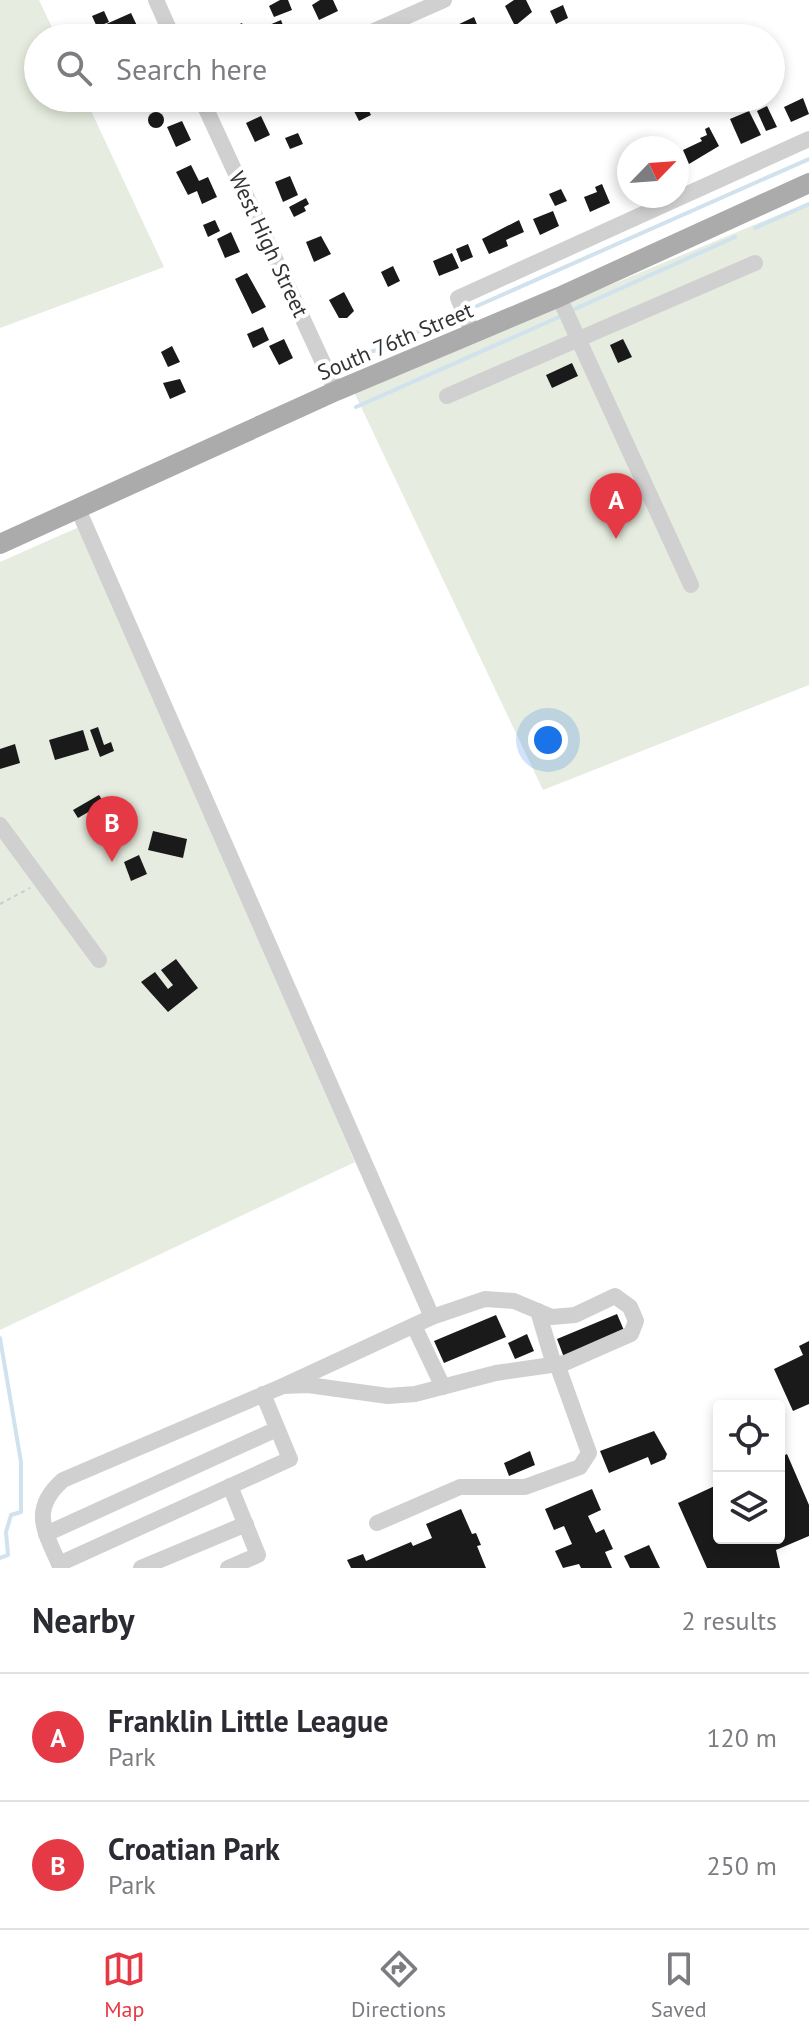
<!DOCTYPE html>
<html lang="en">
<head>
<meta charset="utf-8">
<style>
  :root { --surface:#fff; --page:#f7f7f7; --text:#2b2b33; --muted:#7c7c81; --line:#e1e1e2; --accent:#e63946 }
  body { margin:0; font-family:"PT Sans",sans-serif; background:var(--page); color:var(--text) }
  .controls { position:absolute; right:24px; bottom:24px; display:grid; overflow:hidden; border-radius:8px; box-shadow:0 4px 12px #0003 }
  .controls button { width:72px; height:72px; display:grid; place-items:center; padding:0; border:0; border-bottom:2px solid var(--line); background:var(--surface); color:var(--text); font:40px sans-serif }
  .compass { position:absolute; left:617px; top:136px; width:72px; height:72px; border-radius:50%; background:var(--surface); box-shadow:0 4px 12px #0003; rotate:65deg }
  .you { position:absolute; left:548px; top:740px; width:28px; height:28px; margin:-20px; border:6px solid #fff; border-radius:50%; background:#1a73e8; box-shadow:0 0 0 12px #1a73e833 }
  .badge { display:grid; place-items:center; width:52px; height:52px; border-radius:50%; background:var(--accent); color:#fff; font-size:26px; font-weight:700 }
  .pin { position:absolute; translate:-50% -66px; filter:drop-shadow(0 2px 4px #0008) }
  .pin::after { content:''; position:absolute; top:42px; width:28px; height:24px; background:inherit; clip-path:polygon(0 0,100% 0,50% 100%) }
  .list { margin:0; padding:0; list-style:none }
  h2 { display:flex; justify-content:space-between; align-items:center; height:104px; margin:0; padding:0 32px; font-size:34px }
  h2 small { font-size:26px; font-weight:400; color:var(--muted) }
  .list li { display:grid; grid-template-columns:52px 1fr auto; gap:24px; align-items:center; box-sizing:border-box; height:128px; padding:0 32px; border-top:2px solid var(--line) }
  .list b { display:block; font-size:30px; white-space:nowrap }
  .list p { margin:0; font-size:26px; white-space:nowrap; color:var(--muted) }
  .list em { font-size:26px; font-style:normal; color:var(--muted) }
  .icon { flex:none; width:44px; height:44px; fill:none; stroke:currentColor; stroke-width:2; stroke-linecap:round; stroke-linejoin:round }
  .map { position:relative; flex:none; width:809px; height:1568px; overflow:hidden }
  .search { position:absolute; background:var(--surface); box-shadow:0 4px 12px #0003; left:24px; right:24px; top:24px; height:88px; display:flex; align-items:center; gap:20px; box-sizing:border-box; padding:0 28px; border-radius:44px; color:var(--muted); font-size:30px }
  .sheet { height:360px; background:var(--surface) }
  nav { display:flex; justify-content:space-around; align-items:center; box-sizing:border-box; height:112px; border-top:2px solid var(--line); background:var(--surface); font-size:22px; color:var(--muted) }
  nav a { display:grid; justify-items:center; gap:4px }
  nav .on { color:var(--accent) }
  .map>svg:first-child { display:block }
  .green { fill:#e6ecdf }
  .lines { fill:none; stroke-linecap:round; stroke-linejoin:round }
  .stream { stroke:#cfe2ee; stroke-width:4 }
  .building { fill:#1a1a1a }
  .path { stroke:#cdcdcd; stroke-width:2; stroke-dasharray:4 4; stroke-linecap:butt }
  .minor { stroke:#d0d0d0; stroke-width:16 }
  .major { stroke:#ababab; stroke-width:20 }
  .labels { text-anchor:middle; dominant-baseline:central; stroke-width:8; stroke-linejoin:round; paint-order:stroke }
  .street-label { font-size:22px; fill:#333; stroke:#fff }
</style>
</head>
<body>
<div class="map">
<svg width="809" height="1568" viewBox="0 0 809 1568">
  <rect width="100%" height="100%" fill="#fff"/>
  <g class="green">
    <polygon points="0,0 39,0 57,38 38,38 38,98 85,98 164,267 0,328"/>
    <polygon points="809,202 809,685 543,790 354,392"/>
    <polygon points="79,527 355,1162 0,1330 0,562"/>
  </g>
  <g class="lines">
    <g class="stream">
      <polyline points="755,228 809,204"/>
      <polyline points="477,306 809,159"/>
      <polyline points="575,309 735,237"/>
      <polyline points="347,358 377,350 447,319"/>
      <polyline points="356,407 559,317"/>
      <polyline points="0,1338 21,1462 21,1512 11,1515 6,1532 8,1555 0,1558"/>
    </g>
  </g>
  <g class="building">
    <polygon points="280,0 288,0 292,10 274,17 269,6"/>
    <polygon points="320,0 333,0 338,11 319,20 312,5"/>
    <polygon points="514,0 526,0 532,12 515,26 505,6"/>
    <polygon points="563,5 568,18 556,24 550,11"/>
    <polygon points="104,11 109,22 97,27 92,16"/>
    <polygon points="131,13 140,32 128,38 110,38 104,25"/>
    <polygon points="474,17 480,32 460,38 455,26"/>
    <polygon points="281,20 287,36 266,38 262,28"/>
    <polygon points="242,23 248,37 233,38 229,29"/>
    <polygon points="803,98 809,114 791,122 784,107"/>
    <polygon points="365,103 371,115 359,121 353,109"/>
    <polygon points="767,106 777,127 766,131 757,111"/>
    <polygon points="749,111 761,135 741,144 730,119"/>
    <circle cx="156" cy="120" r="8"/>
    <polygon points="261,116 270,135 255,142 246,123"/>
    <polygon points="182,121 191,140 176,147 167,127"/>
    <polygon points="709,127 719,146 689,164 683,150 702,141 700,138 707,135 705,129"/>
    <polygon points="298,133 303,144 290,149 285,138"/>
    <polygon points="191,165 199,181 208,177 217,197 202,204 197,191 188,195 176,172"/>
    <polygon points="290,176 298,195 283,202 275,182"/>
    <polygon points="602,184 610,203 590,212 584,197 597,192 595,187"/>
    <polygon points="561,189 567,201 555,206 549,194"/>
    <polygon points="306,198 309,204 304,207 306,211 294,217 289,207"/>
    <polygon points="553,211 559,226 540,235 533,219"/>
    <polygon points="215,220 220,231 208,237 203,225"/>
    <polygon points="519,220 524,232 506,240 508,246 489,254 482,239"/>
    <polygon points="231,232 240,252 225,258 217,239"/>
    <polygon points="321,236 331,254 314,262 306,242"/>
    <polygon points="468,244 473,257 461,262 456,249"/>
    <polygon points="452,253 459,268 439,276 433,261"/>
    <polygon points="393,266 400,281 388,287 381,272"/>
    <polygon points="247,273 266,307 252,314 235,279"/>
    <polygon points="344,292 354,311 347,318 339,318 329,300"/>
    <polygon points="263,327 269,340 253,348 247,334"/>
    <polygon points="284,339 293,358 279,365 269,346"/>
    <polygon points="623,339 632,357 618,363 610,345"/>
    <polygon points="172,346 180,362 168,367 161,352"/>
    <polygon points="572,363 578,376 552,388 546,375"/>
    <polygon points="180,379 186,392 170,399 163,383"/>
    <polygon points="98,727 104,745 111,742 114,751 100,757 90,730"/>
    <polygon points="83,730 89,750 55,760 49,740"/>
    <polygon points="15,744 20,763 0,769 0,749"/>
    <polygon points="99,795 104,803 78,818 73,810"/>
    <polygon points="153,831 187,839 183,858 148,850"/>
    <polygon points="139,855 147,874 131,881 124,862"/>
    <polygon points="176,959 198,988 168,1012 141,982 155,972 168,989 173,985 161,970"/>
    <polygon points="617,1314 626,1335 565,1360 557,1339"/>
    <polygon points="496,1315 506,1337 444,1363 434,1341"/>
    <polygon points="527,1334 534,1351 515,1359 508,1343"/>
    <polygon points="809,1341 809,1404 793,1411 774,1369 803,1355 799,1346"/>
    <polygon points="654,1431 667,1454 665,1459 651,1465 648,1457 609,1473 600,1451"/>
    <polygon points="530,1451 535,1465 509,1476 504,1463"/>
    <polygon points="787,1454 809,1505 809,1536 776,1550 780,1568 707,1568 678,1503 719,1484 719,1538 779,1538 779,1458"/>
    <polygon points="592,1489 601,1510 588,1516 596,1533 604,1529 613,1549 605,1552 612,1568 581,1568 579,1564 563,1568 555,1551 572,1544 564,1526 554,1530 545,1509"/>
    <polygon points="461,1509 472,1534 476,1533 481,1545 477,1546 486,1568 351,1568 347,1560 363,1554 366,1561 411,1542 413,1546 432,1538 426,1524"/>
    <polygon points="649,1545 660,1568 630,1568 624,1556"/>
  </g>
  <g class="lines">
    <polyline class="path" points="0,904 30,888"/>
    <g class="minor">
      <polyline points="156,0 173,38"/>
      <polyline points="358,38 444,0"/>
      <polyline points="201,98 336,391"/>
      <polyline points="205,106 223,98"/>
      <polyline points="559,297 691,585"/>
      <polyline points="473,334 458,298 809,139"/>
      <polyline points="447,396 755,263"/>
      <polyline points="78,509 432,1317 283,1386"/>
      <polyline points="0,825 99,960"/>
      <polyline points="538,1311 554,1365"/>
      <polyline points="414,1326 443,1387"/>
      <polyline points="377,1523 460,1487 525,1487 580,1467 589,1453 557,1364"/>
      <polyline points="46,1534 277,1429"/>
      <polyline points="59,1564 290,1459 263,1394"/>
      <path d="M61,1568C45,1532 29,1510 63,1480L283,1386L308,1385L388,1396L415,1394L496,1373L565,1363L631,1334L636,1321L630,1307L615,1296L575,1315L552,1317L514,1301L485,1299L432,1317"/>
      <polyline points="141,1568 246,1524"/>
      <polyline points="228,1568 258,1555 230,1486"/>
    </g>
    <polyline class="major" points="0,544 336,391 559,297 809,183"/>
  </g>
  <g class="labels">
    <g class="street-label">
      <text transform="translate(269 244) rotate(65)">West High Street</text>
      <text transform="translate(395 341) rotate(-23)">South 76th Street</text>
    </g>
  </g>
</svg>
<div class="controls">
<button><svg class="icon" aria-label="locate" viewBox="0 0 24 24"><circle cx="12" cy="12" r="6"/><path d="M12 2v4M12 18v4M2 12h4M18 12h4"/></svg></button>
<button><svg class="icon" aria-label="layers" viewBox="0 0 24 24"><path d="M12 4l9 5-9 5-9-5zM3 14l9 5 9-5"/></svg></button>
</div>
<svg class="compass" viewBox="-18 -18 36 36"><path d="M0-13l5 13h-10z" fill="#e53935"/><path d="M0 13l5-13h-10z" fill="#7c7c81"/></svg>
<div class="you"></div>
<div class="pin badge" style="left:616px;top:539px">A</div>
<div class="pin badge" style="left:112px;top:862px">B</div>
<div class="search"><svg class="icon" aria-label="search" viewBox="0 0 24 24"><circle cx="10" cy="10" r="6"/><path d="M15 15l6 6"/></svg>Search here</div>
</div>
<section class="sheet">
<h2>Nearby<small>2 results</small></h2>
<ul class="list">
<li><span class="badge">A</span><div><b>Franklin Little League</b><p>Park</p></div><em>120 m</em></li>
<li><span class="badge">B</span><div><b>Croatian Park</b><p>Park</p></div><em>250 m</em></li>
</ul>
</section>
<nav>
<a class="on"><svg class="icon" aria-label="map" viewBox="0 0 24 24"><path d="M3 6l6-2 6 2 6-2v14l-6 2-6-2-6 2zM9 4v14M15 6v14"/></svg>Map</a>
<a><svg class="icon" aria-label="directions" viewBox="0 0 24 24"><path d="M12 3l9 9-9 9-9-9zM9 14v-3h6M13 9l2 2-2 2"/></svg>Directions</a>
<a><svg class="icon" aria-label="saved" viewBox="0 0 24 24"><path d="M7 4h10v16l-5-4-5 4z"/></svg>Saved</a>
</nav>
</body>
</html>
